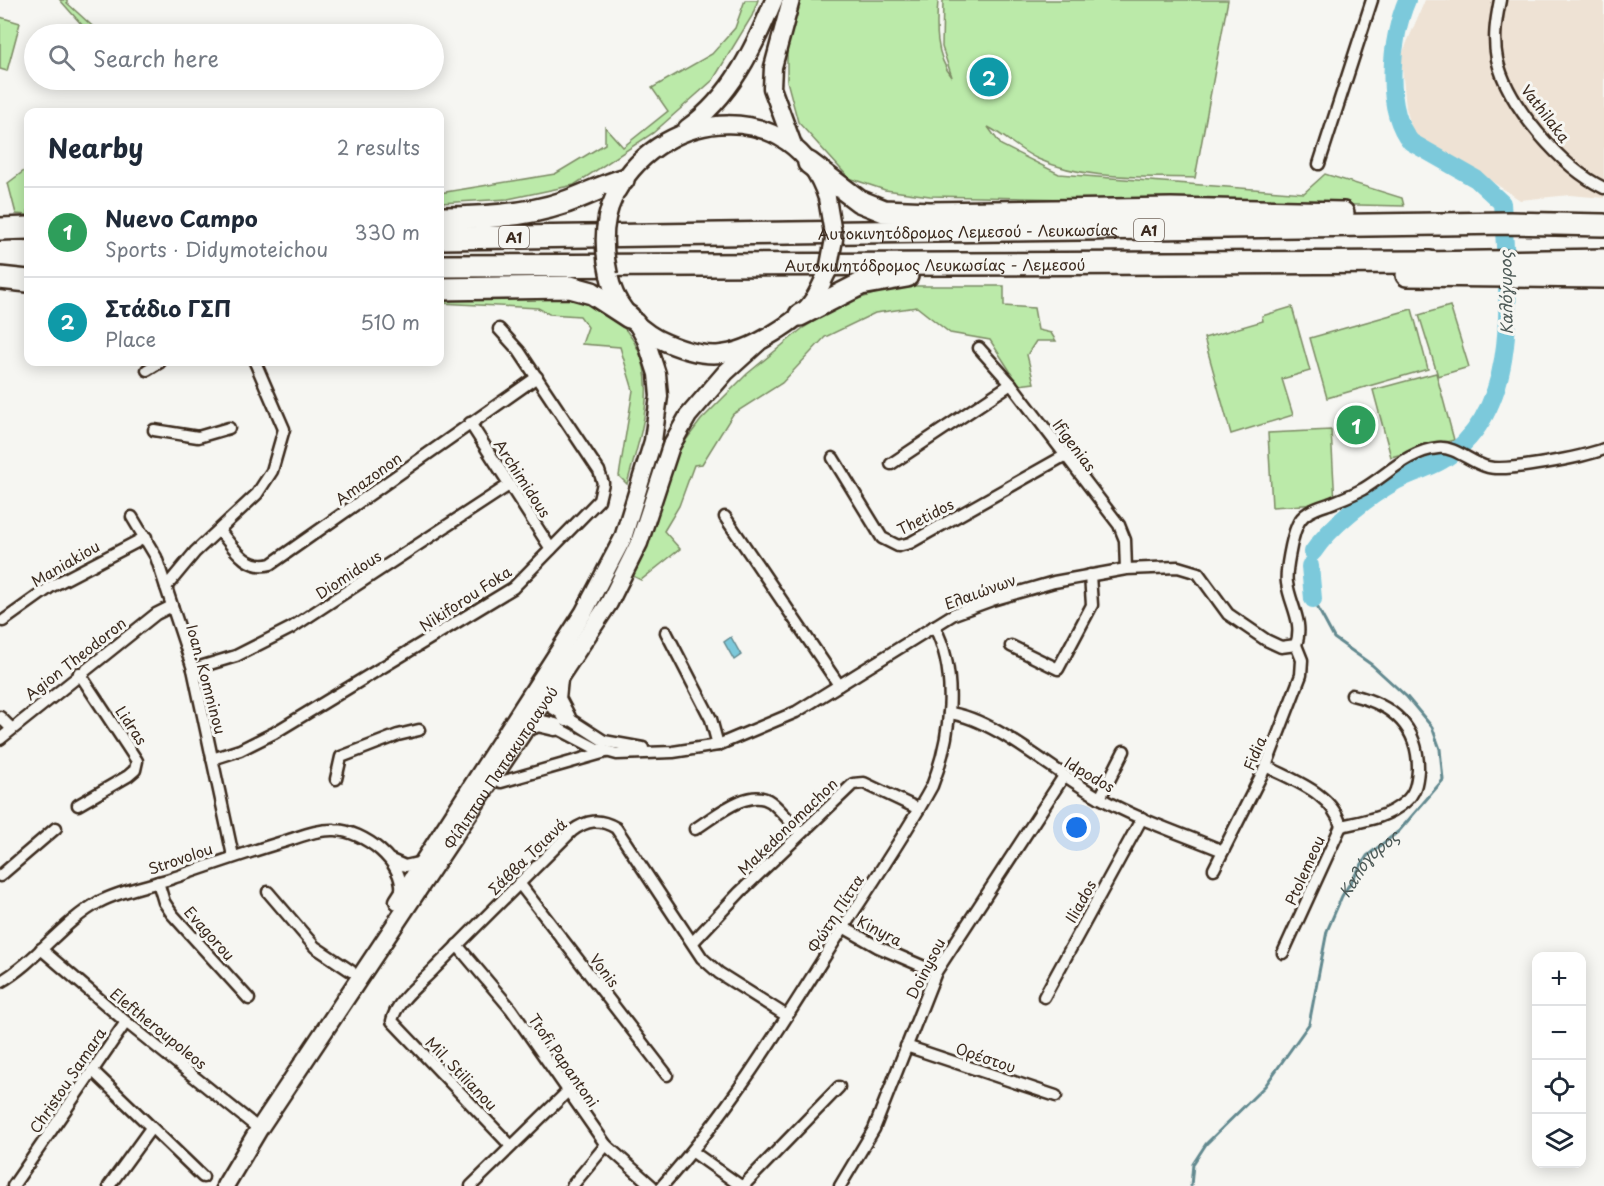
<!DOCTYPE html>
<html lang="en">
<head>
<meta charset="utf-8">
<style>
  :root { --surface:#fff; --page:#f2f2f3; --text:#1f2937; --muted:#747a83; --line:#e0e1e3; --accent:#1f6fb2 }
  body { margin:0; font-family:"Playpen Sans",sans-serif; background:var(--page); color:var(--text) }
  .controls { position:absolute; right:18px; bottom:18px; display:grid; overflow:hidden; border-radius:12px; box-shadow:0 3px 15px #0003 }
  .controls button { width:54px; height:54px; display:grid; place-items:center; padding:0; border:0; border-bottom:2px solid var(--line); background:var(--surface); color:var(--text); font:30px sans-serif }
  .you { position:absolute; left:1077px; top:828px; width:21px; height:21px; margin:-15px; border:4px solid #fff; border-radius:50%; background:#1a73e8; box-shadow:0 0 0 9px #1a73e833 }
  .badge { display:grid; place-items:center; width:39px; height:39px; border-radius:50%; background:var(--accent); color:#fff; font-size:20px; font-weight:700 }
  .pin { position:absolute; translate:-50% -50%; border:3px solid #fff; box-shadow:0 2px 6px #0006 }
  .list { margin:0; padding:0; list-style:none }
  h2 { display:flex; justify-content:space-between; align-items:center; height:78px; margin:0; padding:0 24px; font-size:26px }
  h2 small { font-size:20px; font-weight:400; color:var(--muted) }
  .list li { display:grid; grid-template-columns:39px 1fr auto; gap:18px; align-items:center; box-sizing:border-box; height:90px; padding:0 24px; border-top:2px solid var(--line) }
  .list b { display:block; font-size:22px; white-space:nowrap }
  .list p { margin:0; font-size:20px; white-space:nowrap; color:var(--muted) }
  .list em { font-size:20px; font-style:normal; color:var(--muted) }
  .icon { flex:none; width:33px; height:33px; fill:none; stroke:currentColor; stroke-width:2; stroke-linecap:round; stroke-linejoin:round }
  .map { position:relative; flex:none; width:1604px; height:1186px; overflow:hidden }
  .search { position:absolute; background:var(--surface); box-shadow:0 3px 15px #0003; left:24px; top:24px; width:420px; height:66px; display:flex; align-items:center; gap:15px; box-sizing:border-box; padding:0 21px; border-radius:33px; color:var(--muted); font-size:22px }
  .panel { position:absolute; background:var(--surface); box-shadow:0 3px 15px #0003; left:24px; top:108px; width:420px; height:258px; border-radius:12px }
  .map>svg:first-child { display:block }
  .built { fill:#eee2d4 }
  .green { fill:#bbeaa9; stroke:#7b8a64; stroke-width:1.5 }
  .water { fill:#7cc9db; stroke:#62898f; stroke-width:1.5 }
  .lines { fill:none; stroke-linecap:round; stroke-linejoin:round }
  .stream { stroke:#62898f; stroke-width:3 }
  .river { stroke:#7cc9db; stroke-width:18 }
  .street-casing { stroke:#3b2a1e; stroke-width:15 }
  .secondary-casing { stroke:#3b2a1e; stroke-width:21 }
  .highway-casing { stroke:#3b2a1e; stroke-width:26 }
  .street { stroke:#f6f6f2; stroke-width:10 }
  .secondary { stroke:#f6f6f2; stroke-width:16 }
  .highway { stroke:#f6f6f2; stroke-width:21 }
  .secondary-bridge-casing { stroke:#3b2a1e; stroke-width:21; stroke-linecap:butt }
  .secondary-bridge { stroke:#f6f6f2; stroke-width:16 }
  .labels { text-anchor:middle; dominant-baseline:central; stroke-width:6; stroke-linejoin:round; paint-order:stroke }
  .shield { fill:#f6f6f2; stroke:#73675e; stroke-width:1.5 }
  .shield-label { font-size:14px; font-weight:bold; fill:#3b2a1e }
  .street-label { font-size:15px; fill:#3b2a1e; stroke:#f6f6f2 }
  .water-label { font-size:16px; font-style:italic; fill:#4e5a57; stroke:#f6f6f2 }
</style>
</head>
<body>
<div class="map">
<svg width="1604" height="1186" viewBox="0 0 1604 1186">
  <rect width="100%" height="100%" fill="#f6f6f2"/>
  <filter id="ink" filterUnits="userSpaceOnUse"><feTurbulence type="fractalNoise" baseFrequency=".0167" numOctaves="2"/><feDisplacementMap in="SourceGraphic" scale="12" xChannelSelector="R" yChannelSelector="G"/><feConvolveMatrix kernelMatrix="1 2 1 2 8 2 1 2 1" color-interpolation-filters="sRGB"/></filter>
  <g filter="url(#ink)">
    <polygon class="built" points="1425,0 1604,0 1604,198 1570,195 1520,200 1467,165 1414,137 1406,108 1401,57"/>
    <g class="green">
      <polygon points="60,0 67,0 67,3 101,34 90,34"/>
      <polygon points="745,0 758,0 752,16 713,80 653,133 574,185 508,199 440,203 440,193 555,174 605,144 605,127 623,147 668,111 652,88 712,54 735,28"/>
      <path d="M800,0H938C936,26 935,56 952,77L942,47L943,0H1228L1195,178C1142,176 1087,181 1038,159C1020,151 1004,135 988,127L1001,145L1059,174L1304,193L1325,174L1402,198L1404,206L930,196L885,190L849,178L798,122L787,81V44Z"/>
      <polygon points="0,17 20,23 7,71 0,69"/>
      <polygon points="28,168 28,215 16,214 8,183"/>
      <polygon points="899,286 1004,286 1004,306 1034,308 1038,330 1051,333 1056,341 1036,341 1027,355 1034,383 1019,385 990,340 950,333 917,307 875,313 825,337 782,383 733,414 702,464 694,465 679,506 664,531 680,549 641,580 633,576 680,448 701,420 747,374 803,328 842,304"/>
      <path d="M577,294C589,301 602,308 613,317C667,363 643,426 627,484L619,476L633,390L620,347L582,344L588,327L580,316L549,314L538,308L440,303V295Z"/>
      <polygon points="1450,306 1469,367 1438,376 1419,315"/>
      <polygon points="1292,307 1310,371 1282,379 1293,415 1231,434 1204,338 1263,321 1262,316"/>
      <polygon points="1412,309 1428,369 1327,398 1310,338"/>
      <polygon points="1436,373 1454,440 1391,457 1373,390"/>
      <polygon points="1331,430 1335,503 1272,507 1268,433"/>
    </g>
    <polygon class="water" points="731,637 741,655 734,660 724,642"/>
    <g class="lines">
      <path class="stream" id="s1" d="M1191,1186L1193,1164L1206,1144L1265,1086L1309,1024L1327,931L1342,896L1367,856L1399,831L1443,780L1440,749L1432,727L1407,697L1372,665L1334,638L1313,599"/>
      <g class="river">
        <path d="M1313,552C1330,526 1368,497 1396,481C1410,473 1427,469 1441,461C1526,410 1507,285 1502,203L1476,179L1411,142C1383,109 1391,37 1407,0"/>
        <polyline points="1310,566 1313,599"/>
      </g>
      <defs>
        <g id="street">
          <path d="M1500,0C1496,20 1493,39 1497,59C1507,105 1562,168 1604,188"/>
          <polyline points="1319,164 1372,0"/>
          <polyline points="979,348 1011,384 1119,525 1125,540 1126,569"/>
          <polyline points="147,370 160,362"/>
          <polyline points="470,423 551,549"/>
          <polyline points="154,430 198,437 229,428"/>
          <polyline points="833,458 882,538 898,546 910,543 1064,456"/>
          <polyline points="891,464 1011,384"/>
          <polyline points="132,517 156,557 193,669 233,856"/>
          <polyline points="725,517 839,685"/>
          <path d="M219,530C233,547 246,571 271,564L537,377"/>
          <polyline points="166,587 195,552 257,494 272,471 284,429 255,362"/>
          <polyline points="3,621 52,586 146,537"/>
          <polyline points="666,632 711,719 718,745"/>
          <path d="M1296,645C1304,622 1290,605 1287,583C1285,573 1292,537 1297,526C1302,512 1317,508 1329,504C1341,499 1352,495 1363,489C1387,475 1408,451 1438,448C1455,446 1471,463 1488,467C1507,472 1583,457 1604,449"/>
          <polyline points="1011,646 1058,669 1092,605 1090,575"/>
          <polyline points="193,669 236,656 291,628 509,485"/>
          <polyline points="540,700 604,741 643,748"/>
          <path d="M949,713C995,718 1057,775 1100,798C1139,820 1182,834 1223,851"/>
          <polyline points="0,717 11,728"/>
          <polyline points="551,725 595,748 617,754 673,752 718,745 796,712 954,614 992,600 1054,582 1126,569 1178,567 1198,573 1228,614 1266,640 1281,647 1296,645"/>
          <polyline points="0,739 156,614 172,606"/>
          <polyline points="212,759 240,750 274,733 513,588 599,500 603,483 599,471 519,351 499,329"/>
          <path d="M1266,766C1294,781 1332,793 1341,826L1283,953"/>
          <polyline points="336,779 341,757 398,735 419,730"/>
          <polyline points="501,782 606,752"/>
          <polyline points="1100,798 1124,751"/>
          <polyline points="78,805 128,776 135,770 137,761 79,673"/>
          <path d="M1341,826C1363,821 1387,818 1405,802C1415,794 1417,783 1418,770C1419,726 1391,704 1352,695"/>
          <path d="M695,829C713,818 749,786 771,802C782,811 791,823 801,833"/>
          <polyline points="391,860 405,866 423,862"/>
          <polyline points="1214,869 1266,766 1301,675 1302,660 1296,645"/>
          <polyline points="0,876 56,828"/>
          <polyline points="158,882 164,902 172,914 249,999"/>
          <polyline points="519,883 667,1075"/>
          <polyline points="268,892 315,947 351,971"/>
          <polyline points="843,927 878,947 936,972"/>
          <polyline points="693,942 740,892 853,784 864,783 919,809"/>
          <polyline points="457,945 511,1009 606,1145 652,1186"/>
          <polyline points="41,949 126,1022 259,1129"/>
          <path d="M0,982C37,961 61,923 99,902C122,890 148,886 173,878C211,865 248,852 286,841C302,836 318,829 335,830C364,831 405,862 401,893"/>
          <polyline points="1044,997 1142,818"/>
          <polyline points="906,1046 1056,1096"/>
          <polyline points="92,1070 203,1177"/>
          <path d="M511,1146L392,1021C396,1001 421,983 435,968C480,922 526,877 572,831C587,820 599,818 616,828L702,958L719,973L787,1016"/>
          <polyline points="693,1152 741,1186"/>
          <polyline points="13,1186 126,1022"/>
          <polyline points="109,1186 151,1128"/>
          <polyline points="471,1186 567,1092"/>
          <polyline points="572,1186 606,1145"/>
          <path d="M662,1186C728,1113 780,1028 832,945C866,892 902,841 932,786C951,738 959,673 934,626"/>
          <polyline points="743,1186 839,1087"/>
          <polyline points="840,1186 874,1129 936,972 1064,776"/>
        </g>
        <g id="secondary">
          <polyline points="791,0 773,67 772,88 793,145"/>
          <path d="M687,128C731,97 754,48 774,0"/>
          <path d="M617,191C665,106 794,96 827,198"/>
          <path d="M609,275C614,302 633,326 658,339C704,361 731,360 774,333C787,325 801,316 810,304C818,295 822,282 828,271"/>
          <polyline points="559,679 557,699 567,718"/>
          <polyline points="524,729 538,723 555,727"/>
          <polyline points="398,901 584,612 623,538 653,441 659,396 657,374 646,340 636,322"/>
          <path id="s2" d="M225,1186L259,1129L609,603L639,543L671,446L688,416L726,372L758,343"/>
        </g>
        <g id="highway">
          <polyline points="809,163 859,201 884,211 930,213 1171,209 1343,213"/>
          <path d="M440,218C480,218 525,216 563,203C584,196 602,186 623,180"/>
          <polyline points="0,229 28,228"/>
          <path id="s3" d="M440,238L1510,223L1604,225"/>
          <polyline points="1422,263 1604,260"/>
          <path id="s4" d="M440,266L1430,262"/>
          <polyline points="1407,275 1604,277"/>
          <polyline points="0,278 28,281"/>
          <polyline points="440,289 570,287 592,293 629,317"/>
          <polyline points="800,315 861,284 907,276"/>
        </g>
      </defs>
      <use href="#street" class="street-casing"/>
      <use href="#secondary" class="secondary-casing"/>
      <use href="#highway" class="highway-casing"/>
      <use href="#street" class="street"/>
      <use href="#secondary" class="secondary"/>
      <use href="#highway" class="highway"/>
      <defs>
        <g id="secondary-bridge">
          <polyline points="827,198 834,239 828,271"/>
          <path d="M609,275C603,249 602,222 614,197"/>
        </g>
      </defs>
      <use href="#secondary-bridge" class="secondary-bridge-casing"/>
      <use href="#secondary-bridge" class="secondary-bridge"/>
    </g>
  </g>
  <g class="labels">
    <g class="shield">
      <rect x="1134" y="219" width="30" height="22" rx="4.5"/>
      <rect x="499" y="226" width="30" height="22" rx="4.5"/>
    </g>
    <g class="shield-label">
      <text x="1149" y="230">A1</text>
      <text x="514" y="237">A1</text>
    </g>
    <g class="street-label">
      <text transform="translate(1546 113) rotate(52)">Vathilaka</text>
      <text stroke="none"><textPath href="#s3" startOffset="528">Αυτοκινητόδρομος Λεμεσού - Λευκωσίας</textPath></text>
      <text stroke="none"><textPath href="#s4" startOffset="495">Αυτοκινητόδρομος Λευκωσίας - Λεμεσού</textPath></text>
      <text transform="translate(1075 445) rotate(53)">Ifigenias</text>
      <text transform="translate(368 478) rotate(-36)">Amazonon</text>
      <text transform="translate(523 478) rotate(57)">Archimidous</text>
      <text transform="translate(925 516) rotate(-27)">Thetidos</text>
      <text transform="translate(65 563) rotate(-30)">Maniakiou</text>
      <text transform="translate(348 574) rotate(-33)">Diomidous</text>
      <text transform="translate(980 591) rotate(-20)">Ελαιώνων</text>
      <text transform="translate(465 598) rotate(-33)">Nikiforou Foka</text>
      <text transform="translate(75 658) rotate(-38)">Agion Theodoron</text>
      <text transform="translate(207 679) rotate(75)">Ioan. Komninou</text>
      <text transform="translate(132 725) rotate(56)">Lidras</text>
      <text transform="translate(1254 753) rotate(-67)">Fidia</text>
      <text stroke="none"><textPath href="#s2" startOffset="501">Φίλιππου Παπακυπριανού</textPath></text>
      <text transform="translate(1090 774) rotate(30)">Idpodos</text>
      <text transform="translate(787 826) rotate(-44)">Makedonomachon</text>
      <text transform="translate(527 856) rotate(-44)">Σάββα Τσιανά</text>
      <text transform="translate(180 858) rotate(-19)">Strovolou</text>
      <text transform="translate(1304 870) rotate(-66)">Ptolemeou</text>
      <text transform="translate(1080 901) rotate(-61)">Iliados</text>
      <text transform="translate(835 913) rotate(-57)">Φώτη Πίττα</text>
      <text transform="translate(880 930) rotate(27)">Kinyra</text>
      <text transform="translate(210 933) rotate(48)">Evagorou</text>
      <text transform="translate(925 968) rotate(-63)">Doinysou</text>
      <text transform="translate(605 970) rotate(53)">Vonis</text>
      <text transform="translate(159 1028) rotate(39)">Eleftheroupoleos</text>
      <text transform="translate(986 1057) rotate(19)">Ορέστου</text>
      <text transform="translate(564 1060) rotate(55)">Ttofi Papantoni</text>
      <text transform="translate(462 1073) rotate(46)">Mil. Stilianou</text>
      <text transform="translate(67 1080) rotate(-56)">Christou Samara</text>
    </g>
    <g class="water-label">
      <text transform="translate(1505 293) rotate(-91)">Καλόγυρος</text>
      <text stroke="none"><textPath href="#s1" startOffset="380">Καλόγυρος</textPath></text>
    </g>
  </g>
</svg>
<div class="controls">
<button>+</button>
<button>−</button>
<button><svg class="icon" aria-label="locate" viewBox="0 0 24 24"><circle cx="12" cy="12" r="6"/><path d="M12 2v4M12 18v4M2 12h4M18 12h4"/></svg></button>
<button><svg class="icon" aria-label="layers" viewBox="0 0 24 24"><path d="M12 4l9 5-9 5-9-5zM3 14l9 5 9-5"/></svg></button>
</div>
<div class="you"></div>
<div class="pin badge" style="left:1356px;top:425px;background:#2e9e5b">1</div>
<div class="pin badge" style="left:989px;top:77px;background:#0f9aa8">2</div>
<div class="search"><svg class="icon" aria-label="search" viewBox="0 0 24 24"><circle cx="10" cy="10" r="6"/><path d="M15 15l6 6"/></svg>Search here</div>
<section class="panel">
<h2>Nearby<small>2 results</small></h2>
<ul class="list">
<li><span class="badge" style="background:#2e9e5b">1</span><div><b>Nuevo Campo</b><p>Sports · Didymoteichou</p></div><em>330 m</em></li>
<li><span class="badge" style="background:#0f9aa8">2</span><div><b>Στάδιο ΓΣΠ</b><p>Place</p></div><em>510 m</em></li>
</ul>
</section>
</div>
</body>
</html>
